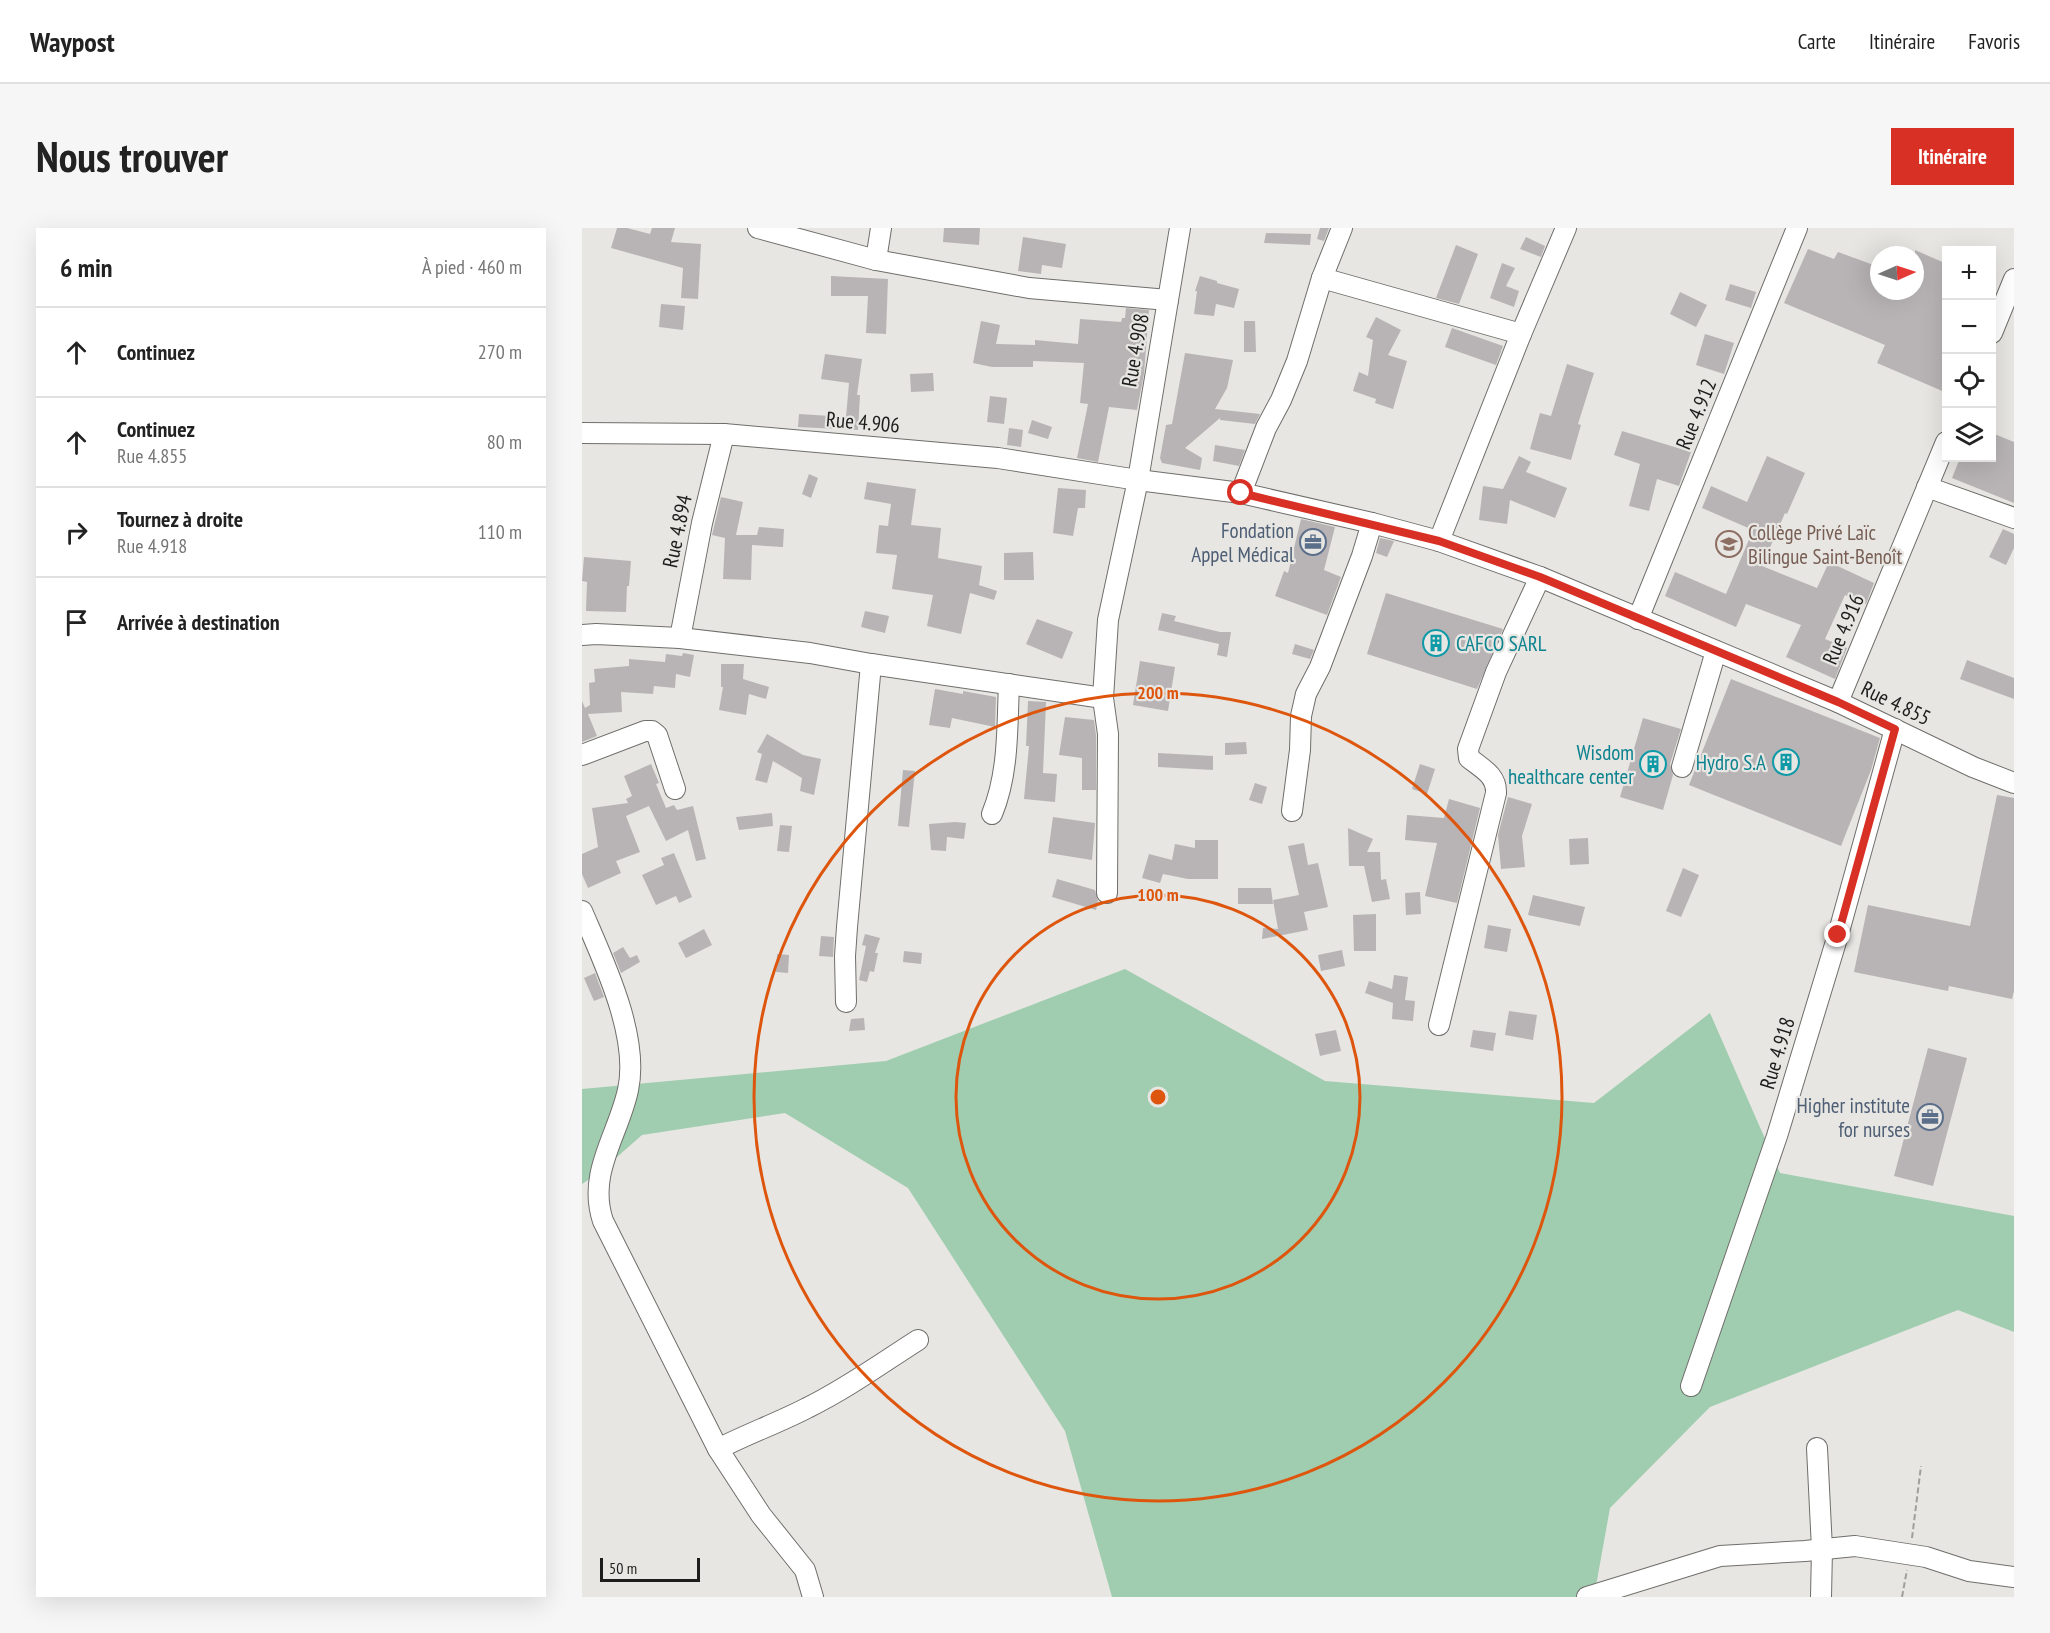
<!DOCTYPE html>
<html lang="fr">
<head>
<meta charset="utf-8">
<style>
  :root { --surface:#fff; --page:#f6f6f6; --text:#222; --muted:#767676; --line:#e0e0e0; --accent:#d93025 }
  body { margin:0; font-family:"PT Sans Narrow",sans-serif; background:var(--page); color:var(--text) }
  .controls { position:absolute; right:18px; top:18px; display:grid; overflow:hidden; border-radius:0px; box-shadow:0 6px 24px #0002 }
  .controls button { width:54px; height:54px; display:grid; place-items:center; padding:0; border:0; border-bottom:2px solid var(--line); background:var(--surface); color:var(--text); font:30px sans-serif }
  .compass { position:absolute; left:1288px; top:18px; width:54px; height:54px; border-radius:50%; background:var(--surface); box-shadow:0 6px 24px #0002; rotate:87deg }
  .scale { position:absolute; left:18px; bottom:15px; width:100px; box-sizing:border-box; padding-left:6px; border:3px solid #1d1d1b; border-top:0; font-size:16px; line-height:21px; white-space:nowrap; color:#1d1d1b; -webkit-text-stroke:4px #e7e6e2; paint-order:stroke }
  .stop { position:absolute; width:18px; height:18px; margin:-14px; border:4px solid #d93025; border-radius:50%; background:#fff }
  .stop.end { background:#d93025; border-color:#fff; box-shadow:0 2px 6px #0008 }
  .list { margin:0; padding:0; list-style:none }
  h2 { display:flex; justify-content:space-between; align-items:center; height:78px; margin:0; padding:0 24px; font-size:26px }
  h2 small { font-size:20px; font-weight:400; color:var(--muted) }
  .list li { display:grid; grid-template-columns:39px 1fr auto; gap:18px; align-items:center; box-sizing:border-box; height:90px; padding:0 24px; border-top:2px solid var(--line) }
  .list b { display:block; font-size:22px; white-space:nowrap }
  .list p { margin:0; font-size:20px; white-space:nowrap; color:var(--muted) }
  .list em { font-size:20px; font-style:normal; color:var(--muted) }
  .icon { flex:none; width:33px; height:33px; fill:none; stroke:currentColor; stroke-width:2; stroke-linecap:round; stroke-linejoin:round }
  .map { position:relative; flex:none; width:1432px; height:1369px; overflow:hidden; border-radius:0px }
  header { display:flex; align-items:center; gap:36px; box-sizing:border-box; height:84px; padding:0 30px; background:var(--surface); border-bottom:2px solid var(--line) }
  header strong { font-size:28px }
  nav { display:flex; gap:33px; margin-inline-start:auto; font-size:21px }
  .intro { display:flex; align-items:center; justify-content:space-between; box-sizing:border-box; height:144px; padding:0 36px }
  h1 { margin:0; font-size:42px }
  .button { padding:15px 27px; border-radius:0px; background:var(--accent); color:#fff; font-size:21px; font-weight:700 }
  main { display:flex; gap:36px; padding:0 36px }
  aside { flex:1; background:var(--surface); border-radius:0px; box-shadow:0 6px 24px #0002 }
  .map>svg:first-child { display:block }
  .green { fill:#a0cdaf }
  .building { fill:#b8b4b6 }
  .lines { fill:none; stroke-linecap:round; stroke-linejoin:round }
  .minor-casing { stroke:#6f6e6b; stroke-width:22 }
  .path { stroke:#a09f9c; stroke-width:2; stroke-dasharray:6 3; stroke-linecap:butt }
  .minor { stroke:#fff; stroke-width:20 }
  .route { stroke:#d93025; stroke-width:8 }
  .ring { fill:none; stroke:#de560d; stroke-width:3 }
  .labels { text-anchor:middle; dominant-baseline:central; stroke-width:4.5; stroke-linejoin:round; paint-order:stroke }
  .street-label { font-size:21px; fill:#1d1d1b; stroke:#e7e6e2 }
  .service-label { font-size:21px; fill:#4e5e75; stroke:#e7e6e2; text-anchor:end }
  .education-label { font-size:21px; fill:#785e54; stroke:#e7e6e2; text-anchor:start }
  .culture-label { font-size:21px; fill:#0d838f; stroke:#e7e6e2; text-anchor:end }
  .centre { fill:#de560d; stroke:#e7e6e2; stroke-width:3 }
  .ring-label { font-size:18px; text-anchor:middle; font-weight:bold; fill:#de560d; stroke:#e7e6e2; stroke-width:4.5; stroke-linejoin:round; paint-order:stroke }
</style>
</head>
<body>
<header>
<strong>Waypost</strong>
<nav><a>Carte</a><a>Itinéraire</a><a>Favoris</a></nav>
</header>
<div class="intro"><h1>Nous trouver</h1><a class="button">Itinéraire</a></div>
<main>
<aside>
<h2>6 min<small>À pied · 460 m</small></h2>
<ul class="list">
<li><svg class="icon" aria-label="ahead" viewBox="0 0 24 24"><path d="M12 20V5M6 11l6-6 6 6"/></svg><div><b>Continuez</b></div><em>270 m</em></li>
<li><svg class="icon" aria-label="ahead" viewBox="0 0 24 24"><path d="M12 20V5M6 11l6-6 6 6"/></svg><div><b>Continuez</b><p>Rue 4.855</p></div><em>80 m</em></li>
<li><svg class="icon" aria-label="right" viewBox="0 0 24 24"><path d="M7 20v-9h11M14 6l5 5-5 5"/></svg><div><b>Tournez à droite</b><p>Rue 4.918</p></div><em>110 m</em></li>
<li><svg class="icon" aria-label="arrive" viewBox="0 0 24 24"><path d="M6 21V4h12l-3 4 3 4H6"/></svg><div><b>Arrivée à destination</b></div></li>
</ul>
</aside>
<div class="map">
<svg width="1432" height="1369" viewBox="0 0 1432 1369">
  <rect width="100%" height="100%" fill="#e7e6e2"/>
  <polygon class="green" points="543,741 743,853 1012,875 1128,785 1198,945 1432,988 1432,1104 1376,1082 1128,1179 1028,1280 1012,1369 530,1369 483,1203 326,960 203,885 60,907 18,944 0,956 0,861 304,833"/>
  <g class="building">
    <polygon points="35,0 45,0 68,6 70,0 93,0 89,14 119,16 116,71 99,70 101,40 29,20"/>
    <polygon points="362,0 398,0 397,17 361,14"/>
    <polygon points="738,0 747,0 742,13 735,11"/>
    <polygon points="684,5 729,6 728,17 682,15"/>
    <polygon points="441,9 484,16 480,40 460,37 459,46 436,43"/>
    <polygon points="944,9 963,18 959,29 938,21"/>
    <polygon points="874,17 896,26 877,76 854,70"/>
    <polygon points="1226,21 1252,31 1256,24 1297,39 1297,63 1333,63 1333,22 1365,36 1365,165 1295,135 1303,117 1202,75"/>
    <polygon points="920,35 933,40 924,58 937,63 932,79 908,70"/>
    <polygon points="249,48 306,51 304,106 284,105 286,68 249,68"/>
    <polygon points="618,48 635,53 635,55 657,61 652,80 634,76 632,88 612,86 615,63 613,63"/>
    <polygon points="1148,56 1174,64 1169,80 1143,72"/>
    <polygon points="1098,64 1125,77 1114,99 1088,86"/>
    <polygon points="79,76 103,78 101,102 77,99"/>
    <polygon points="544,80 567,82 562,146 555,182 527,179 516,234 495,230 506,176 498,175 502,135 451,133 451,139 410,139 391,135 399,93 418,97 414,116 453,117 453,112 496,116 498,91 539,94 540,90 543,90"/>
    <polygon points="794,89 819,102 806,127 825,133 811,181 793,175 794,171 771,163 777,144 786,148 791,112 784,109"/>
    <polygon points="662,93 673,93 674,124 662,124"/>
    <polygon points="870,100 921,118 914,137 863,119"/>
    <polygon points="1123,106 1152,115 1142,146 1114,137"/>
    <polygon points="603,125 651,132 645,160 633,181 678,186 673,196 638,192 638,190 603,220 620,230 618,242 580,235 578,230 584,197 590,196"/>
    <polygon points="243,126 280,131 275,167 278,167 276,202 216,199 217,186 264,189 267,155 239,151"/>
    <polygon points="985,136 1012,145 996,196 999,197 989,232 948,221 958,185 969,188"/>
    <polygon points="351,145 352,163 329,164 328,146"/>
    <polygon points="408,168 425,170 422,196 405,194"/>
    <polygon points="450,192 470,199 466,211 446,205"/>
    <polygon points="427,200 441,202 439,219 425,217"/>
    <polygon points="1040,203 1109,224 1097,258 1075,251 1067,283 1047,278 1058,236 1032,227"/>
    <polygon points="1410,205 1432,214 1432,275 1370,250 1378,230 1410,230"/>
    <polygon points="633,217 663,222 657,238 631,233"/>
    <polygon points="937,228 949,234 944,244 985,260 973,290 928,272 925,296 897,292 901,258 921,261"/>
    <polygon points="1185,228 1223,245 1205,286 1203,285 1180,338 1235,360 1247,334 1292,355 1284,376 1263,367 1243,411 1265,420 1253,451 1204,429 1219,397 1164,376 1154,399 1083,368 1093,344 1144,366 1171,302 1120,280 1129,258 1165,274"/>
    <polygon points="227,246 236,250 229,270 220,266"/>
    <polygon points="285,254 334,261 329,297 359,300 356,330 400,338 397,357 415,363 412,372 388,365 379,406 345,398 351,367 310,361 315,327 294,325 297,297 306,298 309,276 282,271"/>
    <polygon points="476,260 504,262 503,280 496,280 491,308 471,305"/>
    <polygon points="139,269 161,274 154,307 175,307 177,299 202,301 201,319 170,317 169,352 141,351 143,310 130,307"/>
    <polygon points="719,291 753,299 742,342 759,349 745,387 693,368 702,343 706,345"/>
    <polygon points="1421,301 1432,306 1432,320 1424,337 1407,329"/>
    <polygon points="798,310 812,313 805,329 794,325"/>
    <polygon points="451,324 452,352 422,352 422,325"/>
    <polygon points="2,329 49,333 47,358 45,358 44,384 4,383 5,354 0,353"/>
    <polygon points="804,365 921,401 895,461 785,426"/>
    <polygon points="283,383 307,388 303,405 279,399"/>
    <polygon points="580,385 594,388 592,393 638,404 649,404 645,429 635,427 637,416 576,402"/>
    <polygon points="455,391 491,404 480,431 444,416"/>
    <polygon points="713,416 732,422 728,431 710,426"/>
    <polygon points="101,425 112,427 108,449 94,446 93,460 72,458 71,466 39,464 40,484 6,486 15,508 0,514 0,473 3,480 8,477 7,455 13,454 12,441 47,438 47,431 83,434 84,426 100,428"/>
    <polygon points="1385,432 1432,450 1432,471 1378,451"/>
    <polygon points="558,433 593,439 586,483 551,477"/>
    <polygon points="139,436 162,436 161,451 187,459 184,471 167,466 164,487 137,482 141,459 139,459"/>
    <polygon points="1149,451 1298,510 1289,542 1259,618 1107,557"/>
    <polygon points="353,461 381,466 381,463 414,469 413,499 370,490 368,500 347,497"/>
    <polygon points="446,473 464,474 461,545 475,546 473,574 442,571 447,518 444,518"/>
    <polygon points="483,489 512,492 514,507 514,562 500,562 500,530 477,527"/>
    <polygon points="1061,490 1099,501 1088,536 1091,547 1081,582 1038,569"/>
    <polygon points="185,506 221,527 239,531 232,567 218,563 220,550 191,533 185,555 173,552 180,526 175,524"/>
    <polygon points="664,514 665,526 643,527 643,515"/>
    <polygon points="576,525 631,528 631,542 576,539"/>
    <polygon points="69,536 77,555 74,556 84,580 92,577 95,582 111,578 124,631 114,633 106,602 84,613 67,578 44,588 58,624 34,633 39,645 6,660 0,646 0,626 16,619 10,580 46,575 44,571 50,568 42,548"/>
    <polygon points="838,536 853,541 845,566 830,561"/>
    <polygon points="321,542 333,543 327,599 316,598"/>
    <polygon points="673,555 685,559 680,576 667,572"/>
    <polygon points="1415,567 1432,570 1432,763 1430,771 1367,758 1366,763 1272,744 1286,677 1388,698"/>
    <polygon points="926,569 950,576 940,608 943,639 919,641 916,607"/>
    <polygon points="867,571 898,580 875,675 843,668 855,615 823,612 825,587 862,590"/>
    <polygon points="190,585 191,598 157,602 154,589"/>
    <polygon points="471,589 513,595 510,632 466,625"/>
    <polygon points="373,594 384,595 382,611 365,609 364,623 349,622 347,596"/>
    <polygon points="198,597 210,598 207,624 195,623"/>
    <polygon points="766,600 791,611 785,624 798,624 799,652 804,651 808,671 790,674 782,638 767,638"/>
    <polygon points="1006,610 1007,636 988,637 987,611"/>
    <polygon points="613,612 636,612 636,651 606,651 581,646 578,655 560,650 567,626 590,632 593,616 613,620"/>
    <polygon points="722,615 726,637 736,635 746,679 722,684 726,702 680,711 681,700 696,701 691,672 717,667 706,618"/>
    <polygon points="92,625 110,669 97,675 94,668 74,677 60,647 82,637 79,630"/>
    <polygon points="1101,640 1117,647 1099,689 1084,683"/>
    <polygon points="475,651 513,662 516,673 514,682 470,669"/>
    <polygon points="656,660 689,660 691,676 656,676"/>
    <polygon points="838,664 839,686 824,687 823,665"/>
    <polygon points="951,667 1003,679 998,698 946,687"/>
    <polygon points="794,686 794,723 772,723 771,687"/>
    <polygon points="906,697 929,701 925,724 902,720"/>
    <polygon points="122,701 130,717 104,730 96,715"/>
    <polygon points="283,706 298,710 293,725 296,725 292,744 288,743 285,754 277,752 284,718 280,717"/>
    <polygon points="239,708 252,709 251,729 237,728"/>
    <polygon points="41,719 48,730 55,727 58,734 39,745 31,725"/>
    <polygon points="760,722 763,738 739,743 736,727"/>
    <polygon points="322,723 340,725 339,736 321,734"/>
    <polygon points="195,726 207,727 206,745 194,744"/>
    <polygon points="13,745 22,769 12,773 2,750"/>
    <polygon points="812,747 826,749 823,772 833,773 831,793 810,791 811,775 783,765 787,753 810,761"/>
    <polygon points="927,783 955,787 951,812 923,807"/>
    <polygon points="282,790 283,802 267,803 269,791"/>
    <polygon points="754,802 759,823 738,828 733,806"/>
    <polygon points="891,802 914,805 911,823 888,819"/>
    <polygon points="1346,820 1385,830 1351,958 1312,948"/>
  </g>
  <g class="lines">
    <defs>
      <g id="minor">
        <polyline points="176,0 294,32 447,60 586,72"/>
        <polyline points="294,32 299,0"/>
        <polyline points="740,50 939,106"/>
        <polyline points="1410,105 1432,51"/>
        <polyline points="0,205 142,206 416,230 556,252 659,265 790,295 857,313 958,349 1256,474 1391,539 1432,555"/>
        <polyline points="1345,259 1432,290"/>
        <polyline points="659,265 684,200 699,172 715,133 740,50 760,0"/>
        <polyline points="857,313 939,106 984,0"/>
        <polyline points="1056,391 1215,0"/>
        <polyline points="0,407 14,406 98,410 228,425 289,436 521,470"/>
        <polyline points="98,410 120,295 142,206"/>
        <polyline points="1256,474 1364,214"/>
        <polyline points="0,527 63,503 70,503 75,507 93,561"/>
        <polyline points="1100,539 1134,423"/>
        <polyline points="710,583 718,522 719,488 724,466 738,439 780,328 790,295"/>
        <path d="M410,586C427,545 425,499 427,456"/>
        <polyline points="525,665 526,506 521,470 526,392 556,252 598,0"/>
        <path d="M0,683C21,732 58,808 46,862C36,908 5,945 21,993L136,1221L179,1287L223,1342L231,1369"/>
        <polyline points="264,774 263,728 265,699 289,436"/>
        <path d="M857,797L914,565C915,547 899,540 887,530L886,521L914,444L958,349"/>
        <polyline points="1109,1158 1195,908 1256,707 1313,501"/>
        <polyline points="1235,1220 1240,1321 1239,1369"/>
        <path d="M136,1221C165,1206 196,1195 225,1180C264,1161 300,1135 336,1112"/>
        <polyline points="1005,1369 1138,1328 1223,1323 1273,1318 1344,1329 1387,1343 1432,1349"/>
      </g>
    </defs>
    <use href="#minor" class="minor-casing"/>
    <g class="path">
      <polyline points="1330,1310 1339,1238"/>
      <polyline points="1320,1369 1325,1342"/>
    </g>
    <use href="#minor" class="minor"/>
  </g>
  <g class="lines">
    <polyline class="route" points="659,265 857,313 958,349 1256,474 1313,501 1256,707"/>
  </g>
  <g class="ring">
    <circle cx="576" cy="869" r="202"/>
    <circle cx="576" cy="869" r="404"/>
  </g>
  <defs>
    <symbol id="office-ring" viewBox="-11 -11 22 22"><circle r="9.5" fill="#e7e6e2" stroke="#5c6f8a" stroke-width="1.5"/><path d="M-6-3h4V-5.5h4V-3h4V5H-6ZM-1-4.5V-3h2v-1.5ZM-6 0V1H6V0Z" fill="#5c6f8a"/></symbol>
    <symbol id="school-ring" viewBox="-11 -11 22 22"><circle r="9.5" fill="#e7e6e2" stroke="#8d6e63" stroke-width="1.5"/><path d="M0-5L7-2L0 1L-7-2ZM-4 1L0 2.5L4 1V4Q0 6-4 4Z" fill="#8d6e63"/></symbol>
    <symbol id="building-ring" viewBox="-11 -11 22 22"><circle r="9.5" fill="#e7e6e2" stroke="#0f9aa8" stroke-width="1.5"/><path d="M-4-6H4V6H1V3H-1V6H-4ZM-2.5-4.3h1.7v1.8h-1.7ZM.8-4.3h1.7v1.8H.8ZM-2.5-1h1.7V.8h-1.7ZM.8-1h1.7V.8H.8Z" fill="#0f9aa8"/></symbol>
  </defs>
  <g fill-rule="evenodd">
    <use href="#office-ring" x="716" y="299" width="30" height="30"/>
    <use href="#school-ring" x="1132" y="301" width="30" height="30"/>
    <use href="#building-ring" x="839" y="400" width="30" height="30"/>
    <use href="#building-ring" x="1189" y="519" width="30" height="30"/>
    <use href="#building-ring" x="1056" y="521" width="30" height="30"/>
    <use href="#office-ring" x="1333" y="874" width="30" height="30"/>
  </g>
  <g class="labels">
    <g class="street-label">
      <text transform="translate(553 122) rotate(-80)">Rue 4.908</text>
      <text transform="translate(1114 186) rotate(-68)">Rue 4.912</text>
      <text transform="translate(281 194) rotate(5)">Rue 4.906</text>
      <text transform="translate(95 303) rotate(-78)">Rue 4.894</text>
      <text transform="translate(1261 401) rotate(-67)">Rue 4.916</text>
      <text transform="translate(1314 475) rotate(26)">Rue 4.855</text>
      <text transform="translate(1195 825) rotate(-73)">Rue 4.918</text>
    </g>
    <g class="service-label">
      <text x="712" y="302">Fondation<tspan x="712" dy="24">Appel Médical</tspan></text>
      <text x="1328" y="877">Higher institute<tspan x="1328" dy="24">for nurses</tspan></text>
    </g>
    <g class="education-label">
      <text x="1166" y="304">Collège Privé Laïc<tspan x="1166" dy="24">Bilingue Saint-Benoît</tspan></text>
    </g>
    <g class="culture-label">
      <text x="874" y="415" text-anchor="start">CAFCO SARL</text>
      <text x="1052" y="524">Wisdom<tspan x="1052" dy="24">healthcare center</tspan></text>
      <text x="1184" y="534">Hydro S.A</text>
    </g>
  </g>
  <circle cx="576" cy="869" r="9" class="centre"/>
  <g class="ring-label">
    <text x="576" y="471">200 m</text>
    <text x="576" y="673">100 m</text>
  </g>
</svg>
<div class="controls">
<button>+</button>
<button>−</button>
<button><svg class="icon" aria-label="locate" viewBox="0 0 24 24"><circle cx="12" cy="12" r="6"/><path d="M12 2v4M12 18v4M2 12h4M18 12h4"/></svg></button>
<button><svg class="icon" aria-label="layers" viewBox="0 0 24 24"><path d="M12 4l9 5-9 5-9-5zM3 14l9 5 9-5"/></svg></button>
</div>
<svg class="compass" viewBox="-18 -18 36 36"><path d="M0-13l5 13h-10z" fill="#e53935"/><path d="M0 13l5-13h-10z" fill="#767676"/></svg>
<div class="scale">50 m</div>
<div class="stop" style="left:659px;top:265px"></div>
<div class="stop end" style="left:1256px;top:707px"></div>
</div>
</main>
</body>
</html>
